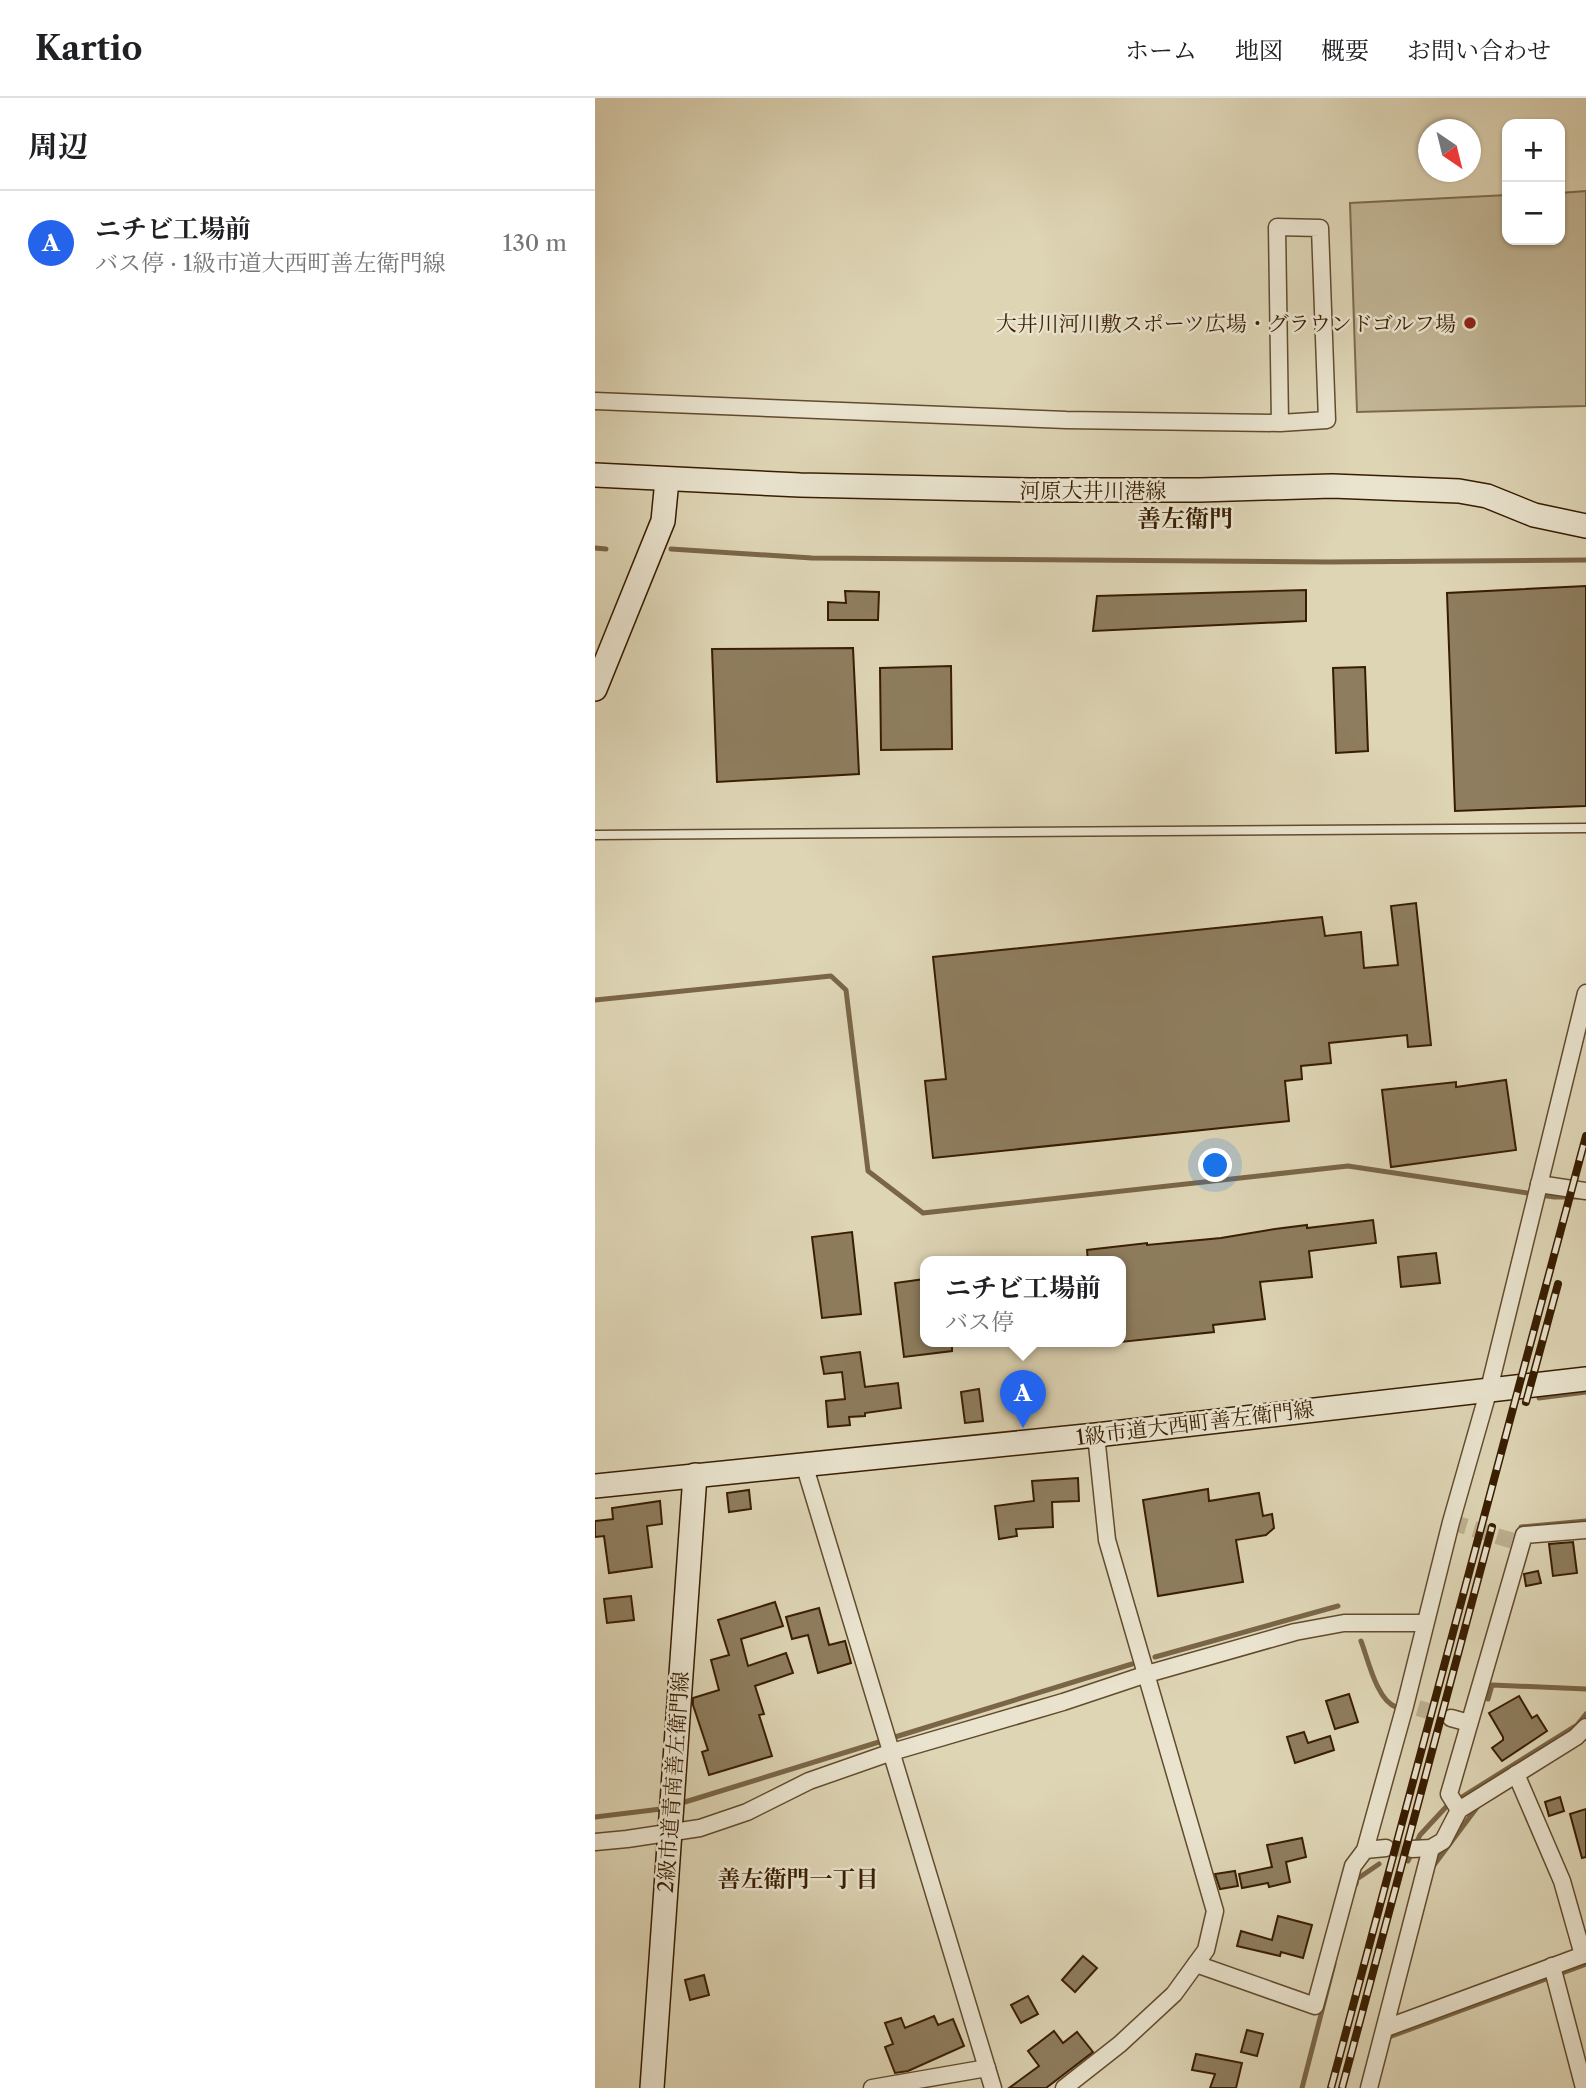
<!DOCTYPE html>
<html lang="ja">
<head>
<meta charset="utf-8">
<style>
  :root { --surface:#fff; --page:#f6f6f6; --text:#202124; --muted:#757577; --line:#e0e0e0; --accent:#2563eb }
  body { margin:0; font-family:"Libre Caslon Text","Noto Serif JP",serif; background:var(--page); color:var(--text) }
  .controls { position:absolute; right:21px; top:21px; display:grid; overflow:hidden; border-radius:14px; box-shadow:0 2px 5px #0004 }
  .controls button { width:63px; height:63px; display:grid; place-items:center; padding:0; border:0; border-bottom:2px solid var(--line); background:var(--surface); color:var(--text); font:35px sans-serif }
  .compass { position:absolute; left:823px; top:21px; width:63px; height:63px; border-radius:50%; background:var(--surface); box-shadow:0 2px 5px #0004; rotate:145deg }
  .you { position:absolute; left:621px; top:1068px; width:24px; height:24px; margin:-18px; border:5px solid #fff; border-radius:50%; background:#1a73e8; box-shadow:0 0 0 10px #1a73e833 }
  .badge { display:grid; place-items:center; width:46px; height:46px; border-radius:50%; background:var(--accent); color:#fff; font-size:23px; font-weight:700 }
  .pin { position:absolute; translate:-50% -58px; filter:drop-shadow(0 2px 4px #0008) }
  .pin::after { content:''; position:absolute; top:37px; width:24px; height:21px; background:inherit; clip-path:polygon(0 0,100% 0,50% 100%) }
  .popup { position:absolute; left:325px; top:1158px; width:206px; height:91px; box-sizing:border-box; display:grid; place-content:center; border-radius:14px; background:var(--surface); filter:drop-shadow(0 2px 5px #0005); font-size:23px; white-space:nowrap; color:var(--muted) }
  .popup b { font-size:26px; color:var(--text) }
  .popup::after { content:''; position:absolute; left:50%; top:100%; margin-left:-14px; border:14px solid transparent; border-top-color:var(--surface) }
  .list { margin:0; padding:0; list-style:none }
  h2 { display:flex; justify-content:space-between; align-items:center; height:91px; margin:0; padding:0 28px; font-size:30px }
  h2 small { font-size:23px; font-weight:400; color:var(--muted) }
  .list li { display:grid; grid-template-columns:46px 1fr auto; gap:21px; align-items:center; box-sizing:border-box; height:105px; padding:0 28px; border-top:2px solid var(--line) }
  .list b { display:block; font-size:26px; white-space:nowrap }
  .list p { margin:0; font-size:23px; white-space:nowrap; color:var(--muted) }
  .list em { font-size:23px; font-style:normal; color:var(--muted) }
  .map { position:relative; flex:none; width:991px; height:1990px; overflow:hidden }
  header { display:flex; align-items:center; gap:42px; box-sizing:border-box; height:98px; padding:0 35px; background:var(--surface); border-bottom:2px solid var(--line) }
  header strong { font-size:33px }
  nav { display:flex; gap:38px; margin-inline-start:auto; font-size:24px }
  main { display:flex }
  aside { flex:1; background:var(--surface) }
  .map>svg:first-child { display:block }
  .green { fill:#c2b696; stroke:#7d6a4b; stroke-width:2 }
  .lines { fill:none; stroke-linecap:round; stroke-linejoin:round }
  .stream { stroke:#7a6647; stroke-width:5 }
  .building { fill:#8e7d5e; stroke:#381d00; stroke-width:2 }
  .street-tunnel { stroke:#bdb091; stroke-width:16; stroke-dasharray:16 8; stroke-linecap:butt }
  .lane-casing { stroke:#624b2d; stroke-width:11 }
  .street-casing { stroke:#624b2d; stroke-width:19 }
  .secondary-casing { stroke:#381d00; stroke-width:26 }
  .lane { stroke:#eae4cf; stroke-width:8 }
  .street { stroke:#eae4cf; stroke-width:16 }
  .secondary { stroke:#eae4cf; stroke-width:23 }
  .rail-casing { stroke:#381d00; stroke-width:8 }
  .rail { stroke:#eae4cf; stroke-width:5; stroke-dasharray:16; stroke-linecap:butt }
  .poi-dot { fill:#8f2418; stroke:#eae4cf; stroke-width:2.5 }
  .labels { text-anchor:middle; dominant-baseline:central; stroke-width:5; stroke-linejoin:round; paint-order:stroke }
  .poi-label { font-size:21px; fill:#381d00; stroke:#eae4cf; text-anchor:end }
  .street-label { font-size:21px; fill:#381d00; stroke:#eae4cf }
  .neighbourhood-label { font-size:23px; font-weight:bold; fill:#381d00; stroke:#eae4cf }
  .quarter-label { font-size:24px; font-weight:bold; fill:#381d00; stroke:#eae4cf }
</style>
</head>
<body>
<header>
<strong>Kartio</strong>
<nav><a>ホーム</a><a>地図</a><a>概要</a><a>お問い合わせ</a></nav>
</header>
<main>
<aside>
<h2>周辺<small></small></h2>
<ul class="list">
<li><span class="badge">A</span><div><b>ニチビ工場前</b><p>バス停 · 1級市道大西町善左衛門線</p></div><em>130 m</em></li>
</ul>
</aside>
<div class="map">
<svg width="991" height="1990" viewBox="0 0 991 1990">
  <rect width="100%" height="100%" fill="#ded5b5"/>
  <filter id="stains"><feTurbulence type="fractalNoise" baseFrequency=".00286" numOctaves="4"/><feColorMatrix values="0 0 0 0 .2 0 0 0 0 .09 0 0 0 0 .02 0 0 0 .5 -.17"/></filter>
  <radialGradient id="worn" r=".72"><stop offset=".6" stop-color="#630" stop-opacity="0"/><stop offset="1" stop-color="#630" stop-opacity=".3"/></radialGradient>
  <polygon class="green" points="991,93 991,308 762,314 755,105 912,97 912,142 965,142 965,95"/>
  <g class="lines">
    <g class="stream">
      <polyline points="0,450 11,451"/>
      <polyline points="76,451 217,460 733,464 991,462"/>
      <polyline points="0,902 236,878 251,892 273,1073 328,1115 753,1068 959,1099 984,1099"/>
      <polyline points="944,1300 991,1294"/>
      <polyline points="926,1429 991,1423"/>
      <path d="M766,1543C773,1561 782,1603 801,1609"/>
      <polyline points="560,1559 743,1508"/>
      <polyline points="893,1601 897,1587 991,1591"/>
      <polyline points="300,1639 537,1566"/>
      <polyline points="90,1704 284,1644"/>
      <polyline points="0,1719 66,1711"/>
      <polyline points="813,1763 825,1737 851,1709 982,1627 991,1616"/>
      <polyline points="839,1767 883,1708"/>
      <polyline points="761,1786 762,1781 784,1766"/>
      <polyline points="794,1939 991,1866"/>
      <polyline points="707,1990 739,1866"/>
    </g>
  </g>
  <g class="building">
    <polygon points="991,488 991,708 860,713 852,495"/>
    <polygon points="711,492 711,523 498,533 502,498"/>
    <polygon points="250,493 284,494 283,522 233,522 233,504 251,505"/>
    <polygon points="258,550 264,676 122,684 117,551"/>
    <polygon points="356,568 357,651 286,652 285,570"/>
    <polygon points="770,569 773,653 741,655 738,570"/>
    <polygon points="821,805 836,947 813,949 812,937 734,945 736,965 706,968 707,981 690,983 694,1023 338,1060 330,983 351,981 338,859 727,819 730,838 766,834 769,870 803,867 796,808"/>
    <polygon points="911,982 921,1052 796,1069 787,992 861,984 861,989"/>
    <polygon points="778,1122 781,1145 714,1153 717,1179 665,1184 670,1221 618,1227 619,1234 526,1244 526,1164 493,1164 492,1152 552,1145 552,1147 626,1140 680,1131 712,1127 712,1130"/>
    <polygon points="257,1134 266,1216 227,1220 217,1139"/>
    <polygon points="841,1155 845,1185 806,1189 803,1159"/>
    <polygon points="330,1181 330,1244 357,1244 357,1253 309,1259 300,1185"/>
    <polygon points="265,1254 270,1289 303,1285 306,1310 270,1315 270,1318 254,1319 255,1327 233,1329 231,1303 250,1301 247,1274 229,1276 226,1259"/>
    <polygon points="384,1291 388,1323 370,1325 366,1294"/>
    <polygon points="483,1380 484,1403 457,1404 458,1429 421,1431 422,1438 404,1441 400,1408 439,1403 437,1383"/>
    <polygon points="613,1391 614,1403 664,1395 668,1418 677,1416 679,1430 671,1437 641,1442 648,1484 563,1498 548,1402"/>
    <polygon points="154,1392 156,1411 134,1414 132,1395"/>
    <polygon points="65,1403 67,1426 52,1428 57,1469 14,1475 9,1438 0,1439 0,1423 18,1421 17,1410"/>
    <polygon points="978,1444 982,1475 958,1478 954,1446"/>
    <polygon points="943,1473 946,1485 931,1488 929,1476"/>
    <polygon points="36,1498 39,1522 12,1525 9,1501"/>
    <polygon points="180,1504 188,1528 146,1541 153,1568 191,1555 198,1575 160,1588 169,1616 164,1617 177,1658 114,1677 107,1654 113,1652 98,1607 98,1600 124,1592 116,1562 134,1557 123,1522"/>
    <polygon points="224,1510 234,1547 250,1543 256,1565 223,1575 213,1537 197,1541 191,1519"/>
    <polygon points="754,1596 763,1624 740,1631 731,1603"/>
    <polygon points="924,1598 937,1620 942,1617 952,1633 907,1663 897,1650 908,1642 908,1639 894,1615"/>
    <polygon points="709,1634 713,1645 735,1638 739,1652 700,1665 692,1639"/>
    <polygon points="965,1699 969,1713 954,1718 950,1704"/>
    <polygon points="991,1711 991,1759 987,1760 975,1716"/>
    <polygon points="707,1740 711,1759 691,1764 695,1784 674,1789 673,1785 647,1790 644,1776 677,1769 672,1747"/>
    <polygon points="640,1773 643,1788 625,1791 620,1776"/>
    <polygon points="683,1818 717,1827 708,1860 686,1854 685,1858 642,1848 646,1833 677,1842"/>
    <polygon points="488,1858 502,1870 480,1894 467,1882"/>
    <polygon points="109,1877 114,1897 95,1902 90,1882"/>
    <polygon points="433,1898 443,1916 426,1925 416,1907"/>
    <polygon points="339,1918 343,1927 358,1921 369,1948 313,1973 300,1975 290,1949 298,1946 290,1925 306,1920 310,1930"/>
    <polygon points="652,1932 668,1936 662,1958 646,1954"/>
    <polygon points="459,1933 468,1945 482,1934 498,1954 451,1990 414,1990 444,1968 433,1953"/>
    <polygon points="601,1956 647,1965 641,1990 615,1990 620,1976 597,1972"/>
  </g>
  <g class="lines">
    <g class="street-tunnel">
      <polyline points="856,1424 928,1446"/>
      <polyline points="823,1610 856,1620"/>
      <polyline points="791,1750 817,1751"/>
    </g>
    <defs>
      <polyline id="lane" points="0,737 991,730"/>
      <g id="street">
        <polyline points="0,303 471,322 685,325 732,322 725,130 682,129 685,325"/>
        <polyline points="944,1086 991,1093"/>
        <polyline points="209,1366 398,1990"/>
        <polyline points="856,1620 874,1625"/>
        <polyline points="921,1676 967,1783 988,1857"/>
        <polyline points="864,1712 854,1696 929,1437 991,1432"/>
        <polyline points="0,1744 32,1741 105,1730 152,1714 214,1683 297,1654 468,1604 552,1576 700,1534 749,1525 830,1525"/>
        <polyline points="817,1751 836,1750 848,1743 864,1712 981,1639 991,1629"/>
        <polyline points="770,1752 791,1750"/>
        <polyline points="601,1866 720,1908 758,1768 770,1752 810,1608 856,1424 894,1291 991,895"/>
        <polyline points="957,1868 989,1990"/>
        <polyline points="791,1930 991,1856"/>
        <polyline points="277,1990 392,1970"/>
        <polyline points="469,1990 525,1946 579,1896 611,1852 620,1813 512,1442 501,1337"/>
        <polyline points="774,1990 836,1750"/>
      </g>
      <g id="secondary">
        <polyline points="0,377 205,387 436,392 605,392 737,388 864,393 892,398 939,417 991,428"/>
        <polyline points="0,591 68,423 72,382"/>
        <polyline points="0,1388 501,1337 991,1281"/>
        <polyline points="57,1990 100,1377"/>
      </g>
    </defs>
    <use href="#lane" class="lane-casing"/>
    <use href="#street" class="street-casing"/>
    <use href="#secondary" class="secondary-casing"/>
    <use href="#lane" class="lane"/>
    <use href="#street" class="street"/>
    <use href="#secondary" class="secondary"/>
    <defs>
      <g id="rail">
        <polyline points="931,1304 963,1186"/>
        <polyline points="736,1990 991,1038"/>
        <polyline points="747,1990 897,1429"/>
      </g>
    </defs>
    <use href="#rail" class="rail-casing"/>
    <use href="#rail" class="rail"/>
  </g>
  <circle class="poi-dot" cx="875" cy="225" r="7"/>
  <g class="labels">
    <g class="poi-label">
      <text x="861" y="225">大井川河川敷スポーツ広場・グラウンドゴルフ場</text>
    </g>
    <g class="street-label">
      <text x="498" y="392">河原大井川港線</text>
      <text transform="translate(600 1325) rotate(-7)">1級市道大西町善左衛門線</text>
      <text transform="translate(78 1684) rotate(-86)">2級市道青南善左衛門線</text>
    </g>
    <g class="neighbourhood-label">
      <text x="203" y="1781">善左衛門一丁目</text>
    </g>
    <g class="quarter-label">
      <text x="590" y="420">善左衛門</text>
    </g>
  </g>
  <rect width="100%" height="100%" filter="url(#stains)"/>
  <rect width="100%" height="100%" fill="url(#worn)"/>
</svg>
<div class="controls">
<button>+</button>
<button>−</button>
</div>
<svg class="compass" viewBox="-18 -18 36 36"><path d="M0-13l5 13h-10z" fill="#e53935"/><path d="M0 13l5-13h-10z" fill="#757577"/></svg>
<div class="you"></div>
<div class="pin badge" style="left:428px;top:1330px">A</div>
<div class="popup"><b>ニチビ工場前</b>バス停</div>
</div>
</main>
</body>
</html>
